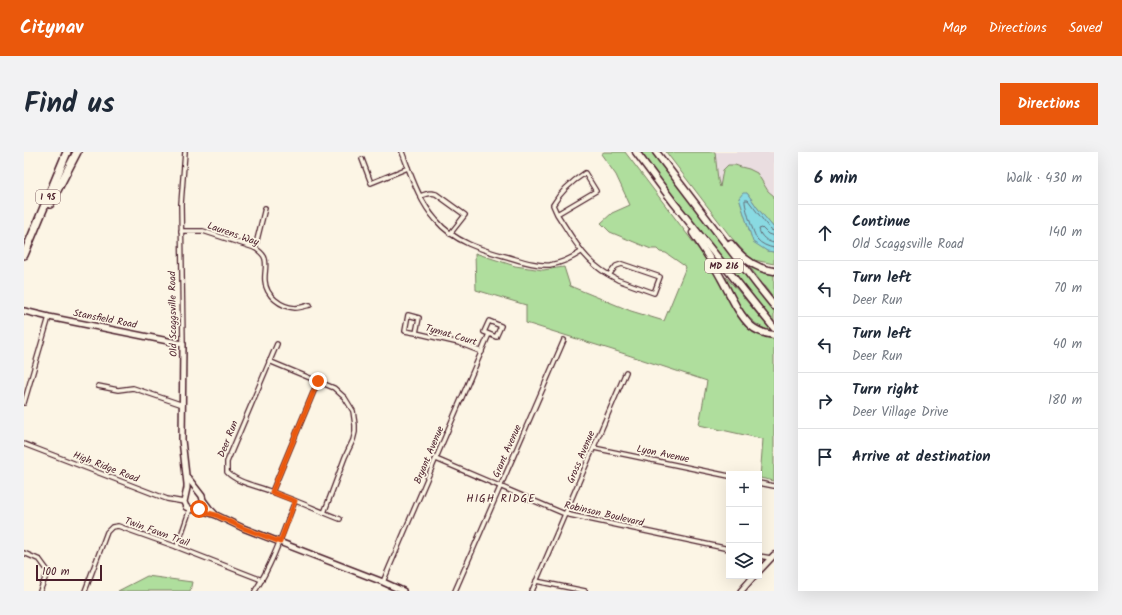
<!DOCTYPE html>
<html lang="en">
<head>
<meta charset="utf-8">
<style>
  :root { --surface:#fff; --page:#f2f2f3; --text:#1f2937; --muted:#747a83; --line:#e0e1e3; --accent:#ea580c }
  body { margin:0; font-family:Kalam,sans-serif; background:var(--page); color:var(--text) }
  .controls { position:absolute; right:12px; bottom:12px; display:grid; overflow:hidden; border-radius:0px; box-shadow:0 4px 16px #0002 }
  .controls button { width:36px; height:36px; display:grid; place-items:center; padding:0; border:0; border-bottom:1px solid var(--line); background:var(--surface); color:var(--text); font:20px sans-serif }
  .scale { position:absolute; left:12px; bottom:10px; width:66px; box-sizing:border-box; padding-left:4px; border:2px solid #4a1f2b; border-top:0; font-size:11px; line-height:14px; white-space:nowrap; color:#4a1f2b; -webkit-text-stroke:3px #fcf5e5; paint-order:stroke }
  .stop { position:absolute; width:12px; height:12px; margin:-9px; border:3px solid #ea580c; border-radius:50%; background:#fff }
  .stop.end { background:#ea580c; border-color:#fff; box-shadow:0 1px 4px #0008 }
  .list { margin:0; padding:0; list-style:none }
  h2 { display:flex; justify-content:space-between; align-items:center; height:52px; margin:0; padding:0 16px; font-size:17px }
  h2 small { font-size:13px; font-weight:400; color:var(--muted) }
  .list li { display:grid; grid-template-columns:26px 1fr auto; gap:12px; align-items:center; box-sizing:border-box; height:56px; padding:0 16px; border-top:1px solid var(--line) }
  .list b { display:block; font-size:15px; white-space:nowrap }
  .list p { margin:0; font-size:13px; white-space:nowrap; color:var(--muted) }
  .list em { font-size:13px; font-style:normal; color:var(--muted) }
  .icon { flex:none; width:22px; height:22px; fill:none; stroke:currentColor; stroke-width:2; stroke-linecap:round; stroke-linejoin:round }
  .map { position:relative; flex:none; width:750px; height:439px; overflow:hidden; border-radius:0px }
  header { display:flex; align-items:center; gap:24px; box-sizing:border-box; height:56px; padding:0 20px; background:var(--accent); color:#fff }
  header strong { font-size:19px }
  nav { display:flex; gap:22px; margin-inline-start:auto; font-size:14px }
  .intro { display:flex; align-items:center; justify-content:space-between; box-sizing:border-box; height:96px; padding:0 24px }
  h1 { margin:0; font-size:28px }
  .button { padding:10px 18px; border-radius:0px; background:var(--accent); color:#fff; font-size:14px; font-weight:700 }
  main { display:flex; gap:24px; padding:0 24px }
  aside { flex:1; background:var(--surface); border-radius:0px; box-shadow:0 4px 16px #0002 }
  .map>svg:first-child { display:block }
  .built { fill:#eadde0 }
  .green { fill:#afde9d; stroke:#7c7e64 }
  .water { fill:#89dae2; stroke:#708f99 }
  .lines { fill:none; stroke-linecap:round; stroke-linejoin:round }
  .shore { stroke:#636a74; stroke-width:1 }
  .street-casing { stroke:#4a1f2b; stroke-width:6 }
  .secondary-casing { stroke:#4a1f2b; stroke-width:8 }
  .primary-casing { stroke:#4a1f2b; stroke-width:9 }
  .highway-casing { stroke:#4a1f2b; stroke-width:10 }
  .street { stroke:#fcf5e5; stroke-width:3.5 }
  .secondary { stroke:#fcf5e5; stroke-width:5 }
  .primary { stroke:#fcf5e5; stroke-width:6 }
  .highway { stroke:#fcf5e5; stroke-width:7 }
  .route { stroke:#ea580c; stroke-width:5 }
  .labels { text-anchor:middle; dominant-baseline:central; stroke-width:3.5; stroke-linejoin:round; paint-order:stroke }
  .shield { fill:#fcf5e5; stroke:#7f5f63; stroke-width:1 }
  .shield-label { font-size:9px; font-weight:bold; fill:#4a1f2b }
  .street-label { font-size:10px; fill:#4a1f2b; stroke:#fcf5e5 }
  .neighbourhood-label { font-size:11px; letter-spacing:1px; fill:#4a1f2b; stroke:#fcf5e5 }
</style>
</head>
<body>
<header>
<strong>Citynav</strong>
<nav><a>Map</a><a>Directions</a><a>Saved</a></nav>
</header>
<div class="intro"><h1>Find us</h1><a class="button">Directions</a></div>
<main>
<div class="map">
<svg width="750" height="439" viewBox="0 0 750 439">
  <rect width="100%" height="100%" fill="#fcf5e5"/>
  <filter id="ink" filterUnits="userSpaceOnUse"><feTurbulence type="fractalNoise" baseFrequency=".025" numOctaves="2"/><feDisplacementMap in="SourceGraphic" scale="8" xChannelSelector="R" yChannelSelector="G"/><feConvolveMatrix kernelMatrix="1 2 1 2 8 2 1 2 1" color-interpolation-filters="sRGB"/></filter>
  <g filter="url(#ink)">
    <polygon class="built" points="691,0 750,0 750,44 744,39 739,30 725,17 717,15 711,13 698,28 697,36 694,28"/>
    <g class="green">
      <polygon points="580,0 601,0 685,111 721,174 734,182 745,186 750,186 750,329 736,326 739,287 675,273 683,229 598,201 502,171 502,153 452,138 451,101 491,114 519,118 540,115 546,134 607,159 640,169 662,115 642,101 636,100 633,97 627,97 586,80 577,71 588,61 606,53 592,23 577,2"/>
      <polygon points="616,0 629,0 750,159 750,170 684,90"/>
      <polygon points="642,0 691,0 694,28 696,35 699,18 704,13 711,13 717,15 725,17 733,21 744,39 750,44 750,76 735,58 723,41 715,46 729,89 743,99 750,100 750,112 730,108 722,102 706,84"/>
      <polygon points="724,112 750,122 750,147 725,114"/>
      <path d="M702,125C718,142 732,162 748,179C722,173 714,148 701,127Z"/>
      <polygon points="123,424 168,430 166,439 94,439"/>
    </g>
    <polygon class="water" points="719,41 723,41 735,58 750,76 750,100 743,99 729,90 715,46"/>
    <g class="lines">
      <g class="shore">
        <path d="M750,79L747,78L745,76L724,48H721C720,53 730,83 733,87C737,92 744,95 750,96"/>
        <path d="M750,84L744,82L738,76L735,77C736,84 743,90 750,91"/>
      </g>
      <defs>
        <g id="street">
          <path d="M378,0C387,23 395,49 412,68C430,90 458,98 484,105C498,109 512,114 526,113C538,111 548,106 557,100"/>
          <polyline points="338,7 347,31 384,16"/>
          <path d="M396,44C402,42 406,40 412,42L441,63L426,82"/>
          <path d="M533,62L529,53C537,39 547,30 561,21L572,39L533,62C548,85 560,109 585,123L592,114L598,112L636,125L630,141L594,128L585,123"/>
          <path d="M157,79H179L231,96C235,99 240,102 241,107C243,114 240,122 241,129C242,144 257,155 271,156C276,156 282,154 286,153"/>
          <polyline points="231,96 241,56"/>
          <polyline points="392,181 381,179 384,163 395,166 392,181 435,191 458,200"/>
          <polyline points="159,192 157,52 161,0"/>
          <path d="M253,192L203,310V320C213,331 234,334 248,340C271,348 293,358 316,367"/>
          <polyline points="245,209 310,236 321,246 329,259 331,273 331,280 329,288 321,305 300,361"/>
          <polyline points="74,234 94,238 109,236 159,253"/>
          <polyline points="0,251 25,165"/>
          <polyline points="0,292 143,347 160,350"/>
          <polyline points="570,296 705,324"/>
          <polyline points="412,307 541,362 705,397"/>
          <polyline points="735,331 750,334"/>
          <polyline points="248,340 294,229"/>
          <polyline points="153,395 166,357"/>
          <polyline points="0,401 16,408 24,419 16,439"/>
          <polyline points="735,404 747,406"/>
          <polyline points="512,429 561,439"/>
          <polyline points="359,430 465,182 472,185 477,174 465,169 460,180 465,182"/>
          <polyline points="61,439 83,380 88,375 94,374 153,395 238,428"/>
          <path d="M231,439C249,411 259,380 271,349"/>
          <polyline points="431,439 540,188"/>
          <polyline points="508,439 602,220"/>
        </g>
        <g id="secondary">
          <polyline points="0,159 25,165 159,192 158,288 163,332 163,336 160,350 162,355 166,357 183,360 192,363 219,376 359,430 379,439"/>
          <polyline points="164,326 178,344 179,348 185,356 190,361"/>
          <polyline points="735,419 750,403"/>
          <polyline points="717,439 730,424"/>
        </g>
        <g id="primary">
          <polyline points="612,0 650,51 750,176"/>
          <polyline points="632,0 734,134 750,154"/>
          <path d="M669,81C679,96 689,111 697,126C706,142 714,162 727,174C733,179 742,182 750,183"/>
          <path d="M707,92C718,106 732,117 750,119"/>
        </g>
        <g id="highway">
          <polyline points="26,52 53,0"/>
          <polyline points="0,103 43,0"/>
        </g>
      </defs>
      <use href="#street" class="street-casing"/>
      <use href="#secondary" class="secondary-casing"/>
      <use href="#primary" class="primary-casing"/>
      <use href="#highway" class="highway-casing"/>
      <use href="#street" class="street"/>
      <use href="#secondary" class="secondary"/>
      <use href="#primary" class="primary"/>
      <use href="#highway" class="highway"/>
    </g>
  </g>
  <g class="lines" filter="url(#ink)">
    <polyline class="route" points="175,357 172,358 192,363 219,376 256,390 271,349 248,340 294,229"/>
  </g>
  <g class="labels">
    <g class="shield">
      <rect x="12" y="38" width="24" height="14" rx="3"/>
      <rect x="681" y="107" width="38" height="14" rx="3"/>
    </g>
    <g class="shield-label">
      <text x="24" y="45">I 95</text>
      <text x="700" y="114">MD 216</text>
    </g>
    <g class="street-label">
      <text transform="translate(209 82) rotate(19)">Laurens Way</text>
      <text transform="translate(149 162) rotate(-91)">Old Scaggsville Road</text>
      <text transform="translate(81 167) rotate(11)">Stansfield Road</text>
      <text transform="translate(427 183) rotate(16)">Tymat Court</text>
      <text transform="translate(204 287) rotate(-68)">Deer Run</text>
      <text transform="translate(483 299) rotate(-66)">Grant Avenue</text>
      <text transform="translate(639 302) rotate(12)">Lyon Avenue</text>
      <text transform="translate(405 303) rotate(-67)">Bryant Avenue</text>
      <text transform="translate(557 305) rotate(-67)">Gross Avenue</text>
      <text transform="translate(82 315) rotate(21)">High Ridge Road</text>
      <text transform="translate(580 362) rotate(13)">Robinson Boulevard</text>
      <text transform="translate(133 380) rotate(20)">Twin Fawn Trail</text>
    </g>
    <g class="neighbourhood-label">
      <text x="477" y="347">HIGH RIDGE</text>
    </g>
  </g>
</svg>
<div class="controls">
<button>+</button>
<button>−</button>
<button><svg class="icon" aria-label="layers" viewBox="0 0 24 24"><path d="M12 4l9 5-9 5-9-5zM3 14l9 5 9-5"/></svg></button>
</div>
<div class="scale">100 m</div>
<div class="stop" style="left:175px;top:357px"></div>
<div class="stop end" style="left:294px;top:229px"></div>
</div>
<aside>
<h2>6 min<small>Walk · 430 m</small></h2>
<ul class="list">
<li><svg class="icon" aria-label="ahead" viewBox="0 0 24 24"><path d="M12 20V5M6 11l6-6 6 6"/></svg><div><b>Continue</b><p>Old Scaggsville Road</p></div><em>140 m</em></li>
<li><svg class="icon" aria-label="left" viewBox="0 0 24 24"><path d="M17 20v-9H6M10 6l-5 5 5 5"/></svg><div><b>Turn left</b><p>Deer Run</p></div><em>70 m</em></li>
<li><svg class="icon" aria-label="left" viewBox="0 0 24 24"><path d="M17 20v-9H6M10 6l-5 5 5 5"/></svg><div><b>Turn left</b><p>Deer Run</p></div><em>40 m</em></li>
<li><svg class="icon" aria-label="right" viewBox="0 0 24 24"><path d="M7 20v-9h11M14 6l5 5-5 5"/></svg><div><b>Turn right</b><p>Deer Village Drive</p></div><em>180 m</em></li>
<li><svg class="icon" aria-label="arrive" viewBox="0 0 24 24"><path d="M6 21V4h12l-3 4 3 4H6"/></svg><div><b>Arrive at destination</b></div></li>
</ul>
</aside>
</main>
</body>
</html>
